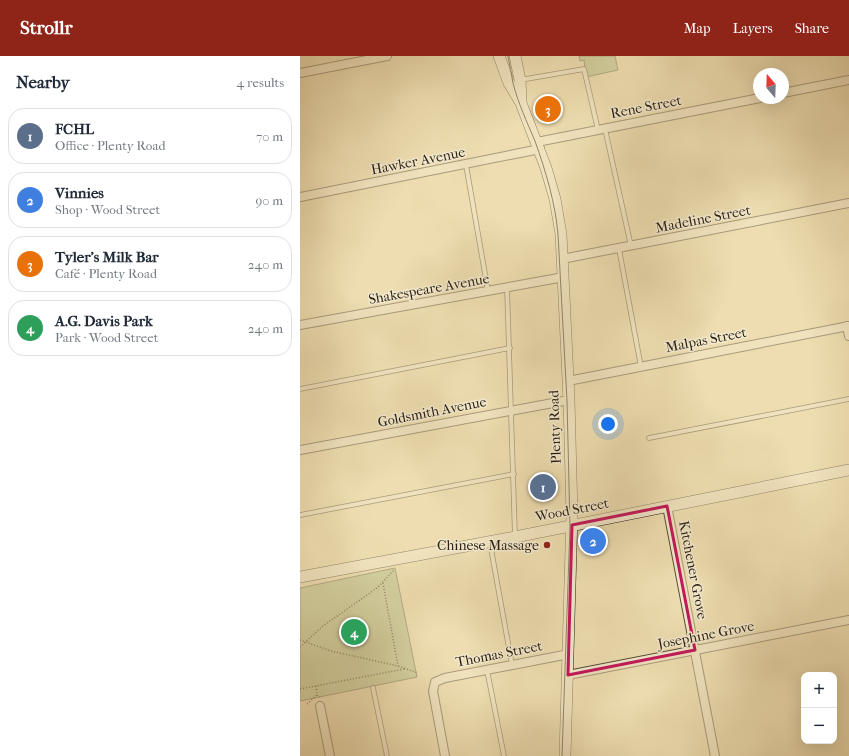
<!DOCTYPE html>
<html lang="en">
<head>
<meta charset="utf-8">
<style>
  :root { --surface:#fff; --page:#f2f2f3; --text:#1f2937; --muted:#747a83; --line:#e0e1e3; --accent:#8f2418 }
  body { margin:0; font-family:"IM FELL French Canon",serif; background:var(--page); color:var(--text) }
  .controls { position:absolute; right:12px; bottom:12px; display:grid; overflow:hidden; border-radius:8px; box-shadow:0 4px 16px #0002 }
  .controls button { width:36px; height:36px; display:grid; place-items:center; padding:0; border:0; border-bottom:1px solid var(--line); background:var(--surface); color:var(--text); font:20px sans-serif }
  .compass { position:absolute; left:453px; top:12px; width:36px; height:36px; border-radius:50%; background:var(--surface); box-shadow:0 4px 16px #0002; rotate:341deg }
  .you { position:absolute; left:308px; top:368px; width:14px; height:14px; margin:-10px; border:3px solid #fff; border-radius:50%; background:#1a73e8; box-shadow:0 0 0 6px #1a73e833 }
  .badge { display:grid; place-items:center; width:26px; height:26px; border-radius:50%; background:var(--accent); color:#fff; font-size:13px; font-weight:700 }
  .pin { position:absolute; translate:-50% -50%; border:2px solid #fff; box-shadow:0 1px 4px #0006 }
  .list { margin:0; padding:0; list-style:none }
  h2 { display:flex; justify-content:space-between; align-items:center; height:52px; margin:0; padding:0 16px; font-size:17px }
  h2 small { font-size:13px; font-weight:400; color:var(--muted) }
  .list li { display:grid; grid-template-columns:26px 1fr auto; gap:12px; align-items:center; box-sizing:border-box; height:56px; margin:0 8px 8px; padding:0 8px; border:1px solid var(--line); border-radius:16px }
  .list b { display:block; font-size:15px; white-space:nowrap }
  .list p { margin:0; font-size:13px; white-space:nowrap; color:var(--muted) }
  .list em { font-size:13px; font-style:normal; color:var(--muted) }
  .map { position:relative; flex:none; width:549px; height:700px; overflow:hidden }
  header { display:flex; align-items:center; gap:24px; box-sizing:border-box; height:56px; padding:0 20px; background:var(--accent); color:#fff }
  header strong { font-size:19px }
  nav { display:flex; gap:22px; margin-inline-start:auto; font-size:14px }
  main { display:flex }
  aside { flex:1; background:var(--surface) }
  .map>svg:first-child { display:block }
  .green { fill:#b7c18c; stroke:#6e6e50 }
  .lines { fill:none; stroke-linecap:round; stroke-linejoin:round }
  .lane-casing { stroke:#574c3a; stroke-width:5.5 }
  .street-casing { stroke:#574c3a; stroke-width:10 }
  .secondary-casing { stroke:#251c13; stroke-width:12 }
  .path { stroke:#251c13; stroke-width:1.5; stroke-dasharray:1 2; stroke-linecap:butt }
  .lane { stroke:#f3e9cc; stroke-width:4 }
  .street { stroke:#f3e9cc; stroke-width:8 }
  .secondary { stroke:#f3e9cc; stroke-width:11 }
  .tram { stroke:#251c13; stroke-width:1 }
  .marked { fill:none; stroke:#c2185b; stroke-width:3; stroke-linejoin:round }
  .poi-dot { fill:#8f2418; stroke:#f3e9cc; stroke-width:1.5 }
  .labels { text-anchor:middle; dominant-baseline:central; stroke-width:3; stroke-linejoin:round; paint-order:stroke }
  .street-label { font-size:14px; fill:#251c13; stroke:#f3e9cc }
  .poi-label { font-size:14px; fill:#251c13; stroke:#f3e9cc; text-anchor:end }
</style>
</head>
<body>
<header>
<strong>Strollr</strong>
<nav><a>Map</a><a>Layers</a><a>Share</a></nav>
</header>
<main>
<aside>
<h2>Nearby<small>4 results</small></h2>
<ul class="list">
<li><span class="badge" style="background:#5c6f8a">1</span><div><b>FCHL</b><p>Office · Plenty Road</p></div><em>70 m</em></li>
<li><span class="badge" style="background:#3f7fe0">2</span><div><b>Vinnies</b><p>Shop · Wood Street</p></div><em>90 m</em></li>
<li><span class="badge" style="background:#e8710a">3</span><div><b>Tyler's Milk Bar</b><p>Café · Plenty Road</p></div><em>240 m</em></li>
<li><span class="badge" style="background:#2e9e5b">4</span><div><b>A.G. Davis Park</b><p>Park · Wood Street</p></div><em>240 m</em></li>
</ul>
</aside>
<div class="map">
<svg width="549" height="700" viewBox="0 0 549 700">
  <rect width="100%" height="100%" fill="#edddb0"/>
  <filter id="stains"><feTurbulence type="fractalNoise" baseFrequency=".005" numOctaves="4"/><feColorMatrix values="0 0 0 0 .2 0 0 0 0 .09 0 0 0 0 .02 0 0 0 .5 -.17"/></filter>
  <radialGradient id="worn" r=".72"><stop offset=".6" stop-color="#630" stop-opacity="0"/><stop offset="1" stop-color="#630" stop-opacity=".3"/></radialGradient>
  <g class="green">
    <polygon points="279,0 315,0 318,14 286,21 284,4 280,5"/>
    <polygon points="95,512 117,621 0,645 0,532"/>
  </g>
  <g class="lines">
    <defs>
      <g id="lane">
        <polyline points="220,24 284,13 298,74"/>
        <polyline points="305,73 331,190"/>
        <polyline points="166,109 188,235"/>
        <polyline points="319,193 341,311"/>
        <polyline points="207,231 215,481"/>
        <polyline points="0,333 210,292"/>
        <polyline points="349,382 549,343"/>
        <polyline points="0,459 214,418"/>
        <polyline points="190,487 212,609"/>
        <polyline points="187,614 204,700"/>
        <polyline points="73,632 87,700"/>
      </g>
      <g id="street">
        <polyline points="0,17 87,0"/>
        <polyline points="483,37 549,24"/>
        <polyline points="237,86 460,42"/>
        <polyline points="0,141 240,93"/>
        <polyline points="262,203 549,147"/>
        <polyline points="0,269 264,221"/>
        <polyline points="547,270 549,280"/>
        <polyline points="268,325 549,270"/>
        <polyline points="0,394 269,344"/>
        <polyline points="367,450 415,700"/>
        <polyline points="268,619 549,564"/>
        <polyline points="20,650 30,700"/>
        <polyline points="145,700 133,635 135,626 145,622 269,598"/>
      </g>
      <g id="secondary">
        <polyline points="199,0 209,27 221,47 246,112 255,143 261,178 269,344 272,459 265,700"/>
        <polyline points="215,0 220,24 221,45"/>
        <polyline points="0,521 215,481 549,414"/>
      </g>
    </defs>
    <use href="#lane" class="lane-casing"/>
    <use href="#street" class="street-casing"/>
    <use href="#secondary" class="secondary-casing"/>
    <g class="path">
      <polyline points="83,527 98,610"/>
      <polyline points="0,584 31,595 98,610 118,617"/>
      <polyline points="0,591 23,570 77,532 94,514"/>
      <polyline points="16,630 17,639 20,641"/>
      <polyline points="0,633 104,613"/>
      <polyline points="7,648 17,639"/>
    </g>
    <use href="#lane" class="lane"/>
    <use href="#street" class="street"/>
    <use href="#secondary" class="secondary"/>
    <path class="tram" d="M208,0C210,9 211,18 213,27C218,47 227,66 235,85C246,116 255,146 258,178L267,345L270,470L262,700"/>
  </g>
  <path d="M0 0H549V700H0ZM367,450L395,594L268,619L272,469Z" fill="#edddb0" fill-opacity=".55" fill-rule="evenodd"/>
  <path class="marked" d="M367,450L395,594L268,619L272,469Z"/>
  <circle class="poi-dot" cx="247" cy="489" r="4"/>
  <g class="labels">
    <g class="street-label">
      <text transform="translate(346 51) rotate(-11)">Rene Street</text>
      <text transform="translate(118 105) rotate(-11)">Hawker Avenue</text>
      <text transform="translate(403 163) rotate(-11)">Madeline Street</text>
      <text transform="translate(129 233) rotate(-10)">Shakespeare Avenue</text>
      <text transform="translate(406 284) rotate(-11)">Malpas Street</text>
      <text transform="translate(132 356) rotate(-11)">Goldsmith Avenue</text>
      <text transform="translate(255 371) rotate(-92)">Plenty Road</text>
      <text transform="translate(272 454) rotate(-11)">Wood Street</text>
      <text transform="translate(393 514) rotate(79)">Kitchener Grove</text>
      <text transform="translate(406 579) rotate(-11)">Josephine Grove</text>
      <text transform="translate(199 598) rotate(-11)">Thomas Street</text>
    </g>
    <g class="poi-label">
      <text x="239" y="489">Chinese Massage</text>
    </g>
  </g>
  <rect width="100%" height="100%" filter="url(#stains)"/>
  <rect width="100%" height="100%" fill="url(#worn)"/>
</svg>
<div class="controls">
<button>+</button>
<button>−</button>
</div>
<svg class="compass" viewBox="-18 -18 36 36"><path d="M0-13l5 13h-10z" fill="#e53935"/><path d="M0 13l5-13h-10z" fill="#747a83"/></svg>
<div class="you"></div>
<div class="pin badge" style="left:243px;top:431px;background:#5c6f8a">1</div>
<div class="pin badge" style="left:293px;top:485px;background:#3f7fe0">2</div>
<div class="pin badge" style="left:248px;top:53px;background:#e8710a">3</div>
<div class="pin badge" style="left:54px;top:576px;background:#2e9e5b">4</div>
</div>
</main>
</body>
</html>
